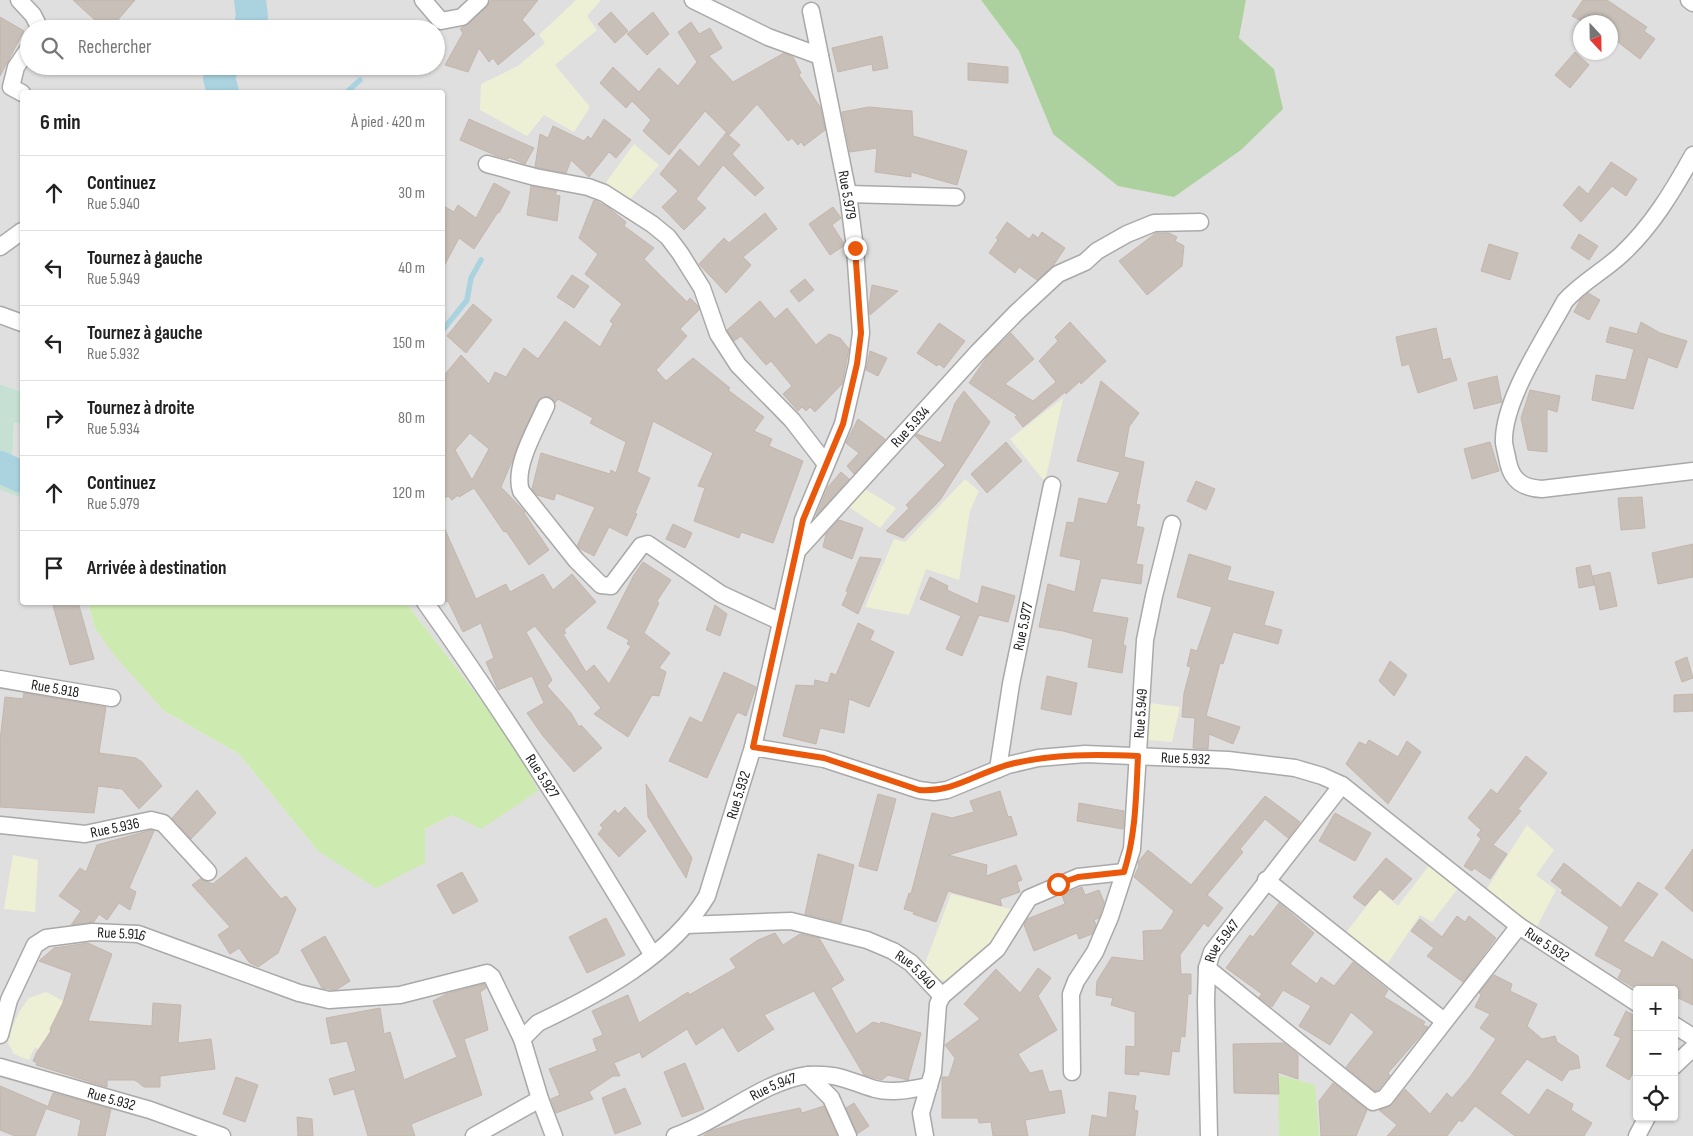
<!DOCTYPE html>
<html lang="fr">
<head>
<meta charset="utf-8">
<style>
  :root { --surface:#fff; --page:#f2f2f2; --text:#222; --muted:#767676; --line:#e0e0e0 }
  body { margin:0; font-family:"Sofia Sans Condensed",sans-serif; background:var(--page); color:var(--text) }
  .controls { position:absolute; right:15px; bottom:15px; display:grid; overflow:hidden; border-radius:5px; box-shadow:0 1px 4px #0004 }
  .controls button { width:45px; height:45px; display:grid; place-items:center; padding:0; border:0; border-bottom:1px solid var(--line); background:var(--surface); color:var(--text); font:25px sans-serif }
  .compass { position:absolute; left:1573px; top:15px; width:45px; height:45px; border-radius:50%; background:var(--surface); box-shadow:0 1px 4px #0004; rotate:158deg }
  .stop { position:absolute; width:15px; height:15px; margin:-11px; border:4px solid #ea580c; border-radius:50%; background:#fff }
  .stop.end { background:#ea580c; border-color:#fff; box-shadow:0 1px 5px #0008 }
  .list { margin:0; padding:0; list-style:none }
  h2 { display:flex; justify-content:space-between; align-items:center; height:65px; margin:0; padding:0 20px; font-size:21px }
  h2 small { font-size:16px; font-weight:400; color:var(--muted) }
  .list li { display:grid; grid-template-columns:32px 1fr auto; gap:15px; align-items:center; box-sizing:border-box; height:75px; padding:0 20px; border-top:1px solid var(--line) }
  .list b { display:block; font-size:19px; white-space:nowrap }
  .list p { margin:0; font-size:16px; white-space:nowrap; color:var(--muted) }
  .list em { font-size:16px; font-style:normal; color:var(--muted) }
  .icon { flex:none; width:28px; height:28px; fill:none; stroke:currentColor; stroke-width:2; stroke-linecap:round; stroke-linejoin:round }
  .map { position:relative; flex:none; width:1693px; height:1136px; overflow:hidden }
  .search { position:absolute; background:var(--surface); box-shadow:0 1px 4px #0004; left:20px; top:20px; width:425px; height:55px; display:flex; align-items:center; gap:12px; box-sizing:border-box; padding:0 18px; border-radius:28px; color:var(--muted); font-size:19px }
  .panel { position:absolute; background:var(--surface); box-shadow:0 1px 4px #0004; left:20px; top:90px; width:425px; height:515px; border-radius:5px }
  .map>svg:first-child { display:block }
  .residential { fill:#e0dfdf; fill-rule:evenodd }
  .farmland { fill:#eef0d5 }
  .grass { fill:#cdebb0 }
  .forest { fill:#add19e }
  .wetland { fill:#c6e0d4 }
  .lines { fill:none; stroke-linecap:round; stroke-linejoin:round }
  .stream { stroke:#aad3df; stroke-width:5.5 }
  .river { stroke:#aad3df; stroke-width:32 }
  .building { fill:#c7bfb8; stroke:#c4b6ab; fill-rule:evenodd }
  .minor-casing { stroke:#a9a9a9; stroke-width:19 }
  .minor { stroke:#fff; stroke-width:16 }
  .route { stroke:#ea580c; stroke-width:6 }
  .labels { text-anchor:middle; dominant-baseline:central; stroke-width:4.5; stroke-linejoin:round; paint-order:stroke }
  .street-label { font-size:15px; fill:#222; stroke:#fff }
</style>
</head>
<body>
<div class="map">
<svg width="1693" height="1136" viewBox="0 0 1693 1136">
  <rect width="100%" height="100%" fill="#f2efe9"/>
  <g class="residential">
    <path d="M0,0H981L1019,51L1053,134L1274,69L1239,38L1246,0H1693V1136H0V490L22,498V602L88,603L95,628L164,711L239,754L318,851L425,829L452,815L514,743L406,603L442,602V92H22V392L0,384ZM1580,22H1610V52H1580ZM29,29H436V66H29ZM1637,990H1674V1117H1637Z"/>
    <polygon points="14,423 22,424 22,466 12,465"/>
  </g>
  <g class="farmland">
    <polygon points="576,0 601,0 587,16 597,30 555,65 590,107 574,132 544,115 527,136 480,110 481,84 518,66 545,43 539,35"/>
    <polygon points="634,144 659,165 626,204 606,182"/>
    <polygon points="1063,398 1045,482 1010,439"/>
    <polygon points="965,479 979,491 970,511 959,580 926,569 909,615 865,607 894,539 905,542"/>
    <polygon points="865,489 896,508 880,528 849,507"/>
    <polygon points="1149,703 1180,707 1172,742 1147,740"/>
    <polygon points="1527,825 1554,850 1536,875 1556,890 1535,930 1486,890"/>
    <polygon points="13,855 38,860 35,912 4,909"/>
    <polygon points="1431,863 1459,887 1432,922 1420,915 1388,963 1345,934 1379,890 1398,906"/>
    <polygon points="951,894 1022,912 954,985 922,972"/>
    <polygon points="46,992 63,1001 41,1051 35,1047 29,1060 14,1054 8,1043 12,1028 19,1012 29,998"/>
  </g>
  <g class="grass">
    <polygon points="88,603 406,603 514,743 538,791 481,829 452,815 425,829 425,863 376,888 318,851 239,754 164,711 114,655 95,628"/>
    <polygon points="1278,1075 1315,1085 1319,1136 1279,1136"/>
  </g>
  <polygon class="forest" points="981,0 1246,0 1239,38 1274,69 1283,109 1241,150 1174,197 1118,186 1053,134 1019,51"/>
  <polygon class="wetland" points="0,384 22,392 22,424 14,423 12,464 22,466 22,498 0,490"/>
  <g class="lines">
    <g class="stream">
      <polyline points="347,92 360,80"/>
      <polyline points="442,331 467,300 471,278 481,260"/>
    </g>
    <g class="river">
      <polyline points="249,29 252,16 250,0"/>
      <polyline points="223,66 219,78 223,92"/>
      <polyline points="0,467 22,477"/>
    </g>
  </g>
  <g class="building">
    <polygon points="73,0 135,0 110,29 89,29 96,21"/>
    <polygon points="491,0 538,0 522,20 535,34 498,65 493,58 489,62 479,48 468,72 445,65 463,33 460,29 487,7"/>
    <polygon points="1583,0 1607,0 1647,27 1644,31 1655,39 1640,59 1610,36 1610,22 1583,22 1572,16"/>
    <polygon points="611,12 628,31 615,43 598,24"/>
    <polygon points="653,12 669,34 647,55 627,34"/>
    <polygon points="0,17 24,31 0,76"/>
    <polygon points="691,22 699,34 710,28 722,48 709,56 733,82 784,53 793,57 801,73 799,75 820,107 825,130 804,146 801,142 798,145 792,138 788,141 757,104 729,135 705,111 669,155 643,131 651,120 632,101 626,108 600,83 613,67 639,92 659,68 678,86 697,62 678,32"/>
    <polygon points="882,36 888,68 873,71 872,64 838,72 832,48"/>
    <polygon points="1575,52 1589,65 1570,88 1555,75"/>
    <polygon points="968,63 1008,67 1008,83 968,80"/>
    <polygon points="869,107 912,111 913,136 967,151 957,185 911,172 911,177 875,172 877,148 850,152 842,112"/>
    <polygon points="469,119 534,148 525,164 509,157 508,159 497,156 460,140"/>
    <polygon points="604,119 631,140 616,158 609,152 589,177 571,160 566,173 535,167 540,134 548,138 553,126 584,141 588,136 591,139"/>
    <polygon points="726,133 740,145 732,154 764,188 755,196 723,165 696,199 706,208 684,230 662,207 678,191 660,174 680,149 699,167"/>
    <polygon points="1611,162 1637,179 1626,196 1612,186 1581,222 1563,205 1579,186 1588,194"/>
    <polygon points="494,183 510,192 499,213 498,212 474,249 459,238 442,270 442,205 454,212 458,205 476,218"/>
    <polygon points="531,186 557,191 555,195 560,196 557,221 527,215"/>
    <path d="M594,200L609,208L626,222L624,226L654,248L644,259L687,302L690,298L698,306L699,310L680,329L687,336L656,370L666,381L693,358L730,388L728,390L764,417L754,431L772,439L769,446L803,461L773,543L741,532L739,538L694,521L705,488L698,486L713,453L653,421L637,472L650,478L635,513L637,514L627,536L609,527L594,556L579,548L577,546L595,507L556,493L554,500L537,495L532,489L541,453L610,474L611,470L616,473L626,442L590,423L593,418L558,399L555,403L551,397L546,396L537,402L501,487L525,512L524,513L549,550L529,565L506,531L504,532L474,488L459,497L458,495L452,500L448,496L442,500V378L461,355L489,384L495,372L506,377L524,348L538,359L565,321L600,347L613,324L610,321L622,304L585,274L598,254L579,238ZM470,433L489,449L472,480L455,450Z"/>
    <polygon points="833,207 841,218 832,225 845,245 830,255 809,224"/>
    <polygon points="765,213 777,229 743,257 751,265 726,293 699,264 724,238 729,243"/>
    <polygon points="1007,222 1029,239 1033,234 1038,238 1042,232 1065,248 1053,266 1037,280 1019,267 1015,273 989,253 998,240 996,238"/>
    <polygon points="1156,233 1169,233 1177,237 1175,241 1184,246 1182,266 1147,295 1119,261"/>
    <polygon points="1579,234 1598,246 1589,260 1571,248"/>
    <polygon points="1489,244 1518,253 1510,280 1481,271"/>
    <polygon points="572,275 589,286 574,308 557,297"/>
    <polygon points="805,279 814,290 799,302 790,291"/>
    <polygon points="872,285 898,291 870,315 869,305"/>
    <polygon points="1588,293 1600,300 1589,320 1574,312 1580,300"/>
    <polygon points="760,301 775,319 787,308 816,345 829,334 840,338 849,349 842,384 815,412 810,407 806,411 802,407 798,411 783,394 792,386 771,361 766,365 741,336 734,341 727,330"/>
    <polygon points="473,304 492,320 466,353 447,336"/>
    <polygon points="1070,322 1106,361 1081,384 1080,381 1066,394 1065,392 1023,427 1015,417 1017,415 969,383 987,357 1011,333 1034,359 1005,384 1033,401 1056,382 1039,361 1058,341 1055,337"/>
    <polygon points="1641,322 1660,333 1687,341 1677,368 1648,357 1633,409 1592,400 1596,375 1626,380 1634,349 1606,342 1610,327 1637,334"/>
    <polygon points="939,323 965,341 944,368 939,364 937,366 917,353"/>
    <polygon points="1436,328 1443,360 1450,358 1457,380 1418,393 1409,364 1402,366 1396,337"/>
    <polygon points="870,351 887,358 878,376 866,370"/>
    <polygon points="1497,376 1502,402 1474,409 1468,383"/>
    <polygon points="1101,381 1139,413 1129,427 1124,457 1144,462 1136,504 1140,505 1136,526 1144,528 1136,564 1143,565 1141,584 1101,578 1092,612 1128,618 1123,645 1126,646 1122,673 1088,667 1093,639 1063,631 1039,627 1048,584 1075,592 1081,560 1060,556 1067,522 1074,523 1079,498 1107,504 1120,472 1077,461"/>
    <polygon points="1530,390 1560,396 1557,412 1547,409 1547,452 1528,450 1521,418"/>
    <polygon points="964,391 990,422 940,500 903,538 886,531 909,508 906,505 945,465 915,436 917,434 941,443 955,403"/>
    <polygon points="858,419 885,439 854,474 847,466 859,453 846,443"/>
    <polygon points="1006,442 1022,461 987,493 971,474"/>
    <polygon points="1490,442 1499,471 1472,479 1464,449"/>
    <polygon points="841,472 849,479 816,516 828,487"/>
    <polygon points="1196,481 1215,489 1206,510 1187,501"/>
    <polygon points="1642,497 1645,528 1621,530 1618,498"/>
    <polygon points="839,520 863,528 852,559 823,547 826,534"/>
    <polygon points="442,523 476,599 506,584 510,592 543,574 553,590 572,574 596,602 564,630 566,633 563,634 586,672 594,665 609,684 631,646 627,644 629,640 607,628 634,575 643,562 671,580 657,601 659,603 644,633 670,653 659,668 666,672 659,696 652,695 628,737 594,714 601,708 535,626 526,632 552,680 547,686 571,713 579,727 581,725 602,748 574,772 543,736 527,713 544,703 532,676 498,690 486,662 494,658 481,623 463,632 448,601 442,603"/>
    <polygon points="673,524 692,533 685,548 666,539"/>
    <polygon points="1693,544 1693,577 1658,584 1652,553"/>
    <polygon points="1189,554 1231,567 1227,580 1274,592 1264,625 1282,630 1278,644 1233,632 1223,664 1220,663 1206,716 1240,727 1233,744 1209,734 1208,749 1193,748 1195,718 1182,717 1184,693 1191,667 1187,666 1191,649 1197,651 1212,607 1177,597"/>
    <polygon points="860,557 881,559 858,614 842,605 848,592 846,591"/>
    <polygon points="1590,565 1594,585 1579,588 1576,568"/>
    <polygon points="1610,572 1617,606 1600,610 1593,576"/>
    <polygon points="930,577 948,586 947,590 978,604 982,586 1015,596 1008,622 979,615 962,656 946,649 961,616 920,599"/>
    <polygon points="52,602 78,602 94,659 70,665"/>
    <polygon points="715,605 727,614 720,636 706,630"/>
    <polygon points="858,623 874,631 870,640 894,652 869,707 849,699 844,733 820,728 816,744 783,736 796,685 814,686 815,680 828,683 831,673 836,675"/>
    <polygon points="1687,657 1693,678 1682,682 1675,662"/>
    <polygon points="1390,661 1407,675 1394,696 1379,681"/>
    <polygon points="724,672 756,687 746,716 738,712 735,716 707,778 669,761 690,717 702,723"/>
    <polygon points="1047,676 1077,683 1071,715 1041,709"/>
    <polygon points="24,693 106,707 99,753 136,758 142,762 162,786 139,809 122,789 98,786 94,813 0,807 0,741 5,697 23,699"/>
    <polygon points="1693,694 1693,711 1674,712 1674,695"/>
    <polygon points="1369,740 1398,757 1407,741 1421,752 1388,804 1346,764 1359,742 1366,745"/>
    <polygon points="1526,756 1547,773 1518,809 1521,811 1493,845 1507,854 1490,879 1474,868 1472,871 1464,866 1481,839 1477,835 1481,830 1468,818 1491,789 1497,794"/>
    <polygon points="646,784 692,858 686,878 648,817"/>
    <polygon points="197,790 216,813 191,839 172,818"/>
    <polygon points="1000,791 1008,817 1011,816 1017,835 948,855 987,865 986,876 1016,865 1022,880 1017,882 1020,892 1000,899 1002,906 948,891 936,922 913,914 914,912 904,909 909,893 911,894 932,813 952,818 974,812 970,801"/>
    <polygon points="878,794 896,799 877,871 859,866"/>
    <polygon points="1265,796 1300,822 1288,838 1265,819 1240,849 1243,852 1207,895 1223,908 1208,927 1204,923 1180,955 1181,974 1191,974 1191,994 1188,994 1185,1037 1181,1036 1179,1052 1172,1051 1169,1075 1139,1071 1139,1075 1125,1074 1126,1046 1135,1047 1135,1012 1111,1005 1113,998 1096,995 1097,981 1112,957 1144,961 1143,931 1162,930 1174,911 1134,877 1139,866 1138,862 1148,850 1191,885"/>
    <polygon points="1079,803 1124,811 1123,829 1077,821"/>
    <polygon points="625,807 646,831 619,857 598,834 603,828 600,825 615,810 618,814"/>
    <polygon points="1335,813 1371,833 1355,861 1319,841"/>
    <polygon points="151,830 154,831 129,888 136,892 130,910 119,903 107,920 99,914 94,922 71,925 81,911 59,896 80,868 86,872 97,845"/>
    <polygon points="1693,849 1693,912 1665,888"/>
    <polygon points="818,854 854,865 841,923 805,914"/>
    <polygon points="246,857 281,899 286,896 296,909 278,953 258,967 249,962 239,948 230,954 218,935 230,927 192,885 200,879 213,884"/>
    <polygon points="1386,858 1412,879 1393,900 1380,889 1365,906 1353,897"/>
    <polygon points="1564,863 1621,908 1638,882 1658,894 1623,941 1653,958 1662,941 1693,960 1693,1005 1674,996 1674,990 1638,990 1618,978 1622,970 1595,955 1609,927 1561,893 1563,890 1551,881"/>
    <polygon points="462,872 478,901 453,914 437,885"/>
    <polygon points="1082,887 1085,895 1099,890 1104,902 1099,918 1094,920 1096,925 1092,934 1079,939 1077,933 1034,951 1024,925 1027,919 1065,904 1062,895"/>
    <polygon points="1279,903 1314,933 1290,964 1317,984 1321,977 1334,986 1353,962 1388,990 1384,997 1425,1022 1423,1025 1428,1027 1388,1073 1390,1075 1379,1089 1375,1091 1346,1067 1374,1032 1351,1012 1330,1045 1299,1026 1311,1006 1283,990 1272,1007 1259,997 1262,994 1226,968 1250,935 1253,937"/>
    <polygon points="1457,916 1465,922 1469,916 1496,938 1463,982 1427,956 1434,948 1411,931 1420,919 1442,937"/>
    <polygon points="606,918 625,955 587,973 569,937"/>
    <polygon points="775,933 783,945 800,934 819,938 844,980 831,988 856,1034 873,1022 880,1024 881,1022 921,1033 908,1080 888,1075 882,1080 864,1075 814,991 764,1015 774,1029 738,1052 723,1027 696,1045 687,1029 642,1058 640,1052 614,1063 620,1076 613,1076 589,1092 593,1099 556,1113 551,1099 560,1095 549,1069 597,1051 593,1039 603,1035 592,1011 628,995 639,1023 688,992 689,995 736,968 730,959 758,940"/>
    <polygon points="325,936 350,981 336,990 322,988 301,950"/>
    <polygon points="88,943 112,954 88,1021 152,1026 153,1003 181,1005 178,1043 211,1039 215,1069 160,1076 160,1087 144,1087 135,1080 107,1080 107,1087 36,1065 37,1063 33,1061 37,1052 51,1031 50,1029 63,1003 72,973 39,961 54,948"/>
    <polygon points="1038,968 1051,978 1038,996 1057,1030 1018,1054 1030,1073 1042,1070 1049,1092 1061,1090 1065,1113 1025,1120 1028,1136 993,1136 991,1122 979,1123 978,1118 942,1118 942,1077 949,1077 955,1058 945,1045 980,1019 964,1004 996,969 1020,993"/>
    <polygon points="1494,975 1512,984 1510,991 1537,1004 1527,1026 1542,1039 1555,1036 1557,1042 1578,1056 1580,1068 1569,1070 1562,1081 1527,1059 1500,1093 1529,1115 1547,1089 1573,1104 1571,1110 1592,1123 1584,1136 1515,1136 1475,1106 1462,1122 1459,1120 1447,1136 1387,1136 1397,1125 1379,1110 1392,1105 1405,1089 1430,1114 1447,1093 1452,1098 1470,1077 1496,1039 1480,1028 1490,1014 1475,1007 1481,995 1479,993"/>
    <polygon points="484,984 486,988 480,992 488,1030 464,1039 482,1095 411,1124 415,1136 368,1136 354,1089 334,1095 329,1079 356,1071 347,1041 331,1044 326,1018 380,1008 384,1034 390,1032 404,1080 457,1057 433,1001 446,994"/>
    <polygon points="1626,1011 1637,1017 1637,1065 1629,1080 1606,1066 1621,1038 1614,1035"/>
    <polygon points="1284,1043 1298,1055 1298,1079 1278,1072 1279,1094 1234,1093 1233,1044"/>
    <polygon points="685,1063 704,1109 682,1117 664,1072"/>
    <polygon points="236,1077 258,1085 245,1122 223,1114"/>
    <polygon points="1333,1083 1367,1110 1356,1136 1321,1136 1319,1101"/>
    <polygon points="0,1086 47,1106 35,1136 15,1136 0,1130"/>
    <polygon points="625,1088 641,1124 615,1134 602,1098"/>
    <polygon points="1109,1092 1136,1096 1134,1110 1138,1111 1135,1136 1089,1136 1092,1115 1107,1118"/>
    <polygon points="53,1093 111,1109 105,1136 78,1136 81,1120 47,1109"/>
    <polygon points="854,1103 869,1126 857,1134 846,1108"/>
    <polygon points="824,1106 837,1136 703,1136 710,1131 744,1120 800,1108 802,1113"/>
    <polygon points="297,1117 312,1119 313,1136 298,1136"/>
  </g>
  <g class="lines">
    <defs>
      <g id="minor">
        <polyline points="19,0 33,15 40,29"/>
        <polyline points="423,0 441,21 462,17 480,0"/>
        <polyline points="693,0 768,37 820,56"/>
        <polyline points="1689,0 1693,3"/>
        <polyline points="22,93 11,87 16,67 29,48"/>
        <path d="M1693,155C1673,191 1652,226 1622,254C1604,271 1582,282 1565,301C1546,337 1502,401 1504,443C1505,449 1507,456 1508,462C1512,481 1523,488 1542,489L1693,471"/>
        <polyline points="487,164 535,177 588,187 604,193 652,224 668,237 680,253 702,288 718,334 738,365 792,420 826,464"/>
        <polyline points="848,194 956,197"/>
        <polyline points="0,247 22,231"/>
        <polyline points="0,315 22,323"/>
        <path d="M546,406C536,429 513,467 521,491L576,560L601,585L611,586L641,546L648,544L721,594L781,622"/>
        <polyline points="797,551 803,520 843,424 857,364 861,333 855,248 848,194 811,11"/>
        <path id="s1" d="M425,602C507,717 580,833 652,954"/>
        <path id="s2" d="M0,679L112,698"/>
        <path id="s3" d="M753,747L797,551L979,351L1016,313L1058,274L1085,262L1097,251L1127,234L1154,223L1200,222"/>
        <path id="s4" d="M998,769L1011,684L1052,485"/>
        <path id="s5" d="M0,825L85,834L151,820L163,823L208,872"/>
        <polyline points="1266,880 1444,1021"/>
        <path id="s6" d="M686,925L791,921L867,940L893,951L911,963L942,996L997,949L1029,898L1078,877L1124,872"/>
        <polyline points="1207,968 1373,1102 1385,1098 1519,926"/>
        <polyline points="1674,1025 1693,1037"/>
        <path id="s7" d="M0,1035L9,1000L35,945L46,938L92,932L138,934L299,993L329,1000L400,995L487,973L492,977L522,1039"/>
        <polyline points="1674,1066 1693,1048"/>
        <path id="s8" d="M0,1067L150,1110L222,1136"/>
        <path id="s9" d="M1072,1072L1071,994L1076,981L1095,952L1110,917L1132,849L1145,640L1154,596L1172,524"/>
        <path d="M808,1075C839,1073 848,1081 875,1089C892,1094 912,1089 929,1086"/>
        <polyline points="540,1099 554,1136"/>
        <path id="s10" d="M474,1136L540,1099L522,1039L538,1023C599,994 671,956 707,896L753,747L824,759L919,790L934,792L947,790L1008,765L1038,758L1085,754L1228,760L1295,768L1322,776L1342,785L1519,926L1637,1003"/>
        <path id="s11" d="M675,1136C720,1121 762,1081 808,1075L831,1098L848,1136"/>
        <polyline points="925,1136 921,1113 933,1072 938,1004 942,996"/>
        <path id="s12" d="M1209,1136L1206,1001L1207,968L1212,952L1342,785"/>
        <polyline points="1637,1136 1647,1117"/>
      </g>
    </defs>
    <use href="#minor" class="minor-casing"/>
    <use href="#minor" class="minor"/>
  </g>
  <g class="lines">
    <path class="route" d="M855,248L861,333L857,364L843,424L803,520L753,747L824,758L919,790C954,793 978,772 1011,764C1053,754 1094,754 1138,756C1136,796 1136,834 1124,872L1078,877L1058,884"/>
  </g>
  <g class="labels">
    <g class="street-label">
      <text transform="translate(847 195) rotate(80)">Rue 5.979</text>
      <text stroke="none"><textPath href="#s3" startOffset="369">Rue 5.934</textPath></text>
      <text stroke="none"><textPath href="#s4" startOffset="145">Rue 5.977</textPath></text>
      <text stroke="none"><textPath href="#s2" startOffset="56">Rue 5.918</textPath></text>
      <text stroke="none"><textPath href="#s9" startOffset="372">Rue 5.949</textPath></text>
      <text stroke="none"><textPath href="#s10" startOffset="976">Rue 5.932</textPath></text>
      <text stroke="none"><textPath href="#s1" startOffset="210">Rue 5.927</textPath></text>
      <text stroke="none"><textPath href="#s10" startOffset="481">Rue 5.932</textPath></text>
      <text stroke="none"><textPath href="#s5" startOffset="116">Rue 5.936</textPath></text>
      <text stroke="none"><textPath href="#s7" startOffset="186">Rue 5.916</textPath></text>
      <text stroke="none"><textPath href="#s12" startOffset="199">Rue 5.947</textPath></text>
      <text stroke="none"><textPath href="#s10" startOffset="1396">Rue 5.932</textPath></text>
      <text stroke="none"><textPath href="#s6" startOffset="241">Rue 5.940</textPath></text>
      <text stroke="none"><textPath href="#s11" startOffset="110">Rue 5.947</textPath></text>
      <text stroke="none"><textPath href="#s8" startOffset="116">Rue 5.932</textPath></text>
    </g>
  </g>
</svg>
<div class="controls">
<button>+</button>
<button>−</button>
<button><svg class="icon" aria-label="locate" viewBox="0 0 24 24"><circle cx="12" cy="12" r="6"/><path d="M12 2v4M12 18v4M2 12h4M18 12h4"/></svg></button>
</div>
<svg class="compass" viewBox="-18 -18 36 36"><path d="M0-13l5 13h-10z" fill="#e53935"/><path d="M0 13l5-13h-10z" fill="#767676"/></svg>
<div class="stop" style="left:1058px;top:884px"></div>
<div class="stop end" style="left:855px;top:248px"></div>
<div class="search"><svg class="icon" aria-label="search" viewBox="0 0 24 24"><circle cx="10" cy="10" r="6"/><path d="M15 15l6 6"/></svg>Rechercher</div>
<section class="panel">
<h2>6 min<small>À pied · 420 m</small></h2>
<ul class="list">
<li><svg class="icon" aria-label="ahead" viewBox="0 0 24 24"><path d="M12 20V5M6 11l6-6 6 6"/></svg><div><b>Continuez</b><p>Rue 5.940</p></div><em>30 m</em></li>
<li><svg class="icon" aria-label="left" viewBox="0 0 24 24"><path d="M17 20v-9H6M10 6l-5 5 5 5"/></svg><div><b>Tournez à gauche</b><p>Rue 5.949</p></div><em>40 m</em></li>
<li><svg class="icon" aria-label="left" viewBox="0 0 24 24"><path d="M17 20v-9H6M10 6l-5 5 5 5"/></svg><div><b>Tournez à gauche</b><p>Rue 5.932</p></div><em>150 m</em></li>
<li><svg class="icon" aria-label="right" viewBox="0 0 24 24"><path d="M7 20v-9h11M14 6l5 5-5 5"/></svg><div><b>Tournez à droite</b><p>Rue 5.934</p></div><em>80 m</em></li>
<li><svg class="icon" aria-label="ahead" viewBox="0 0 24 24"><path d="M12 20V5M6 11l6-6 6 6"/></svg><div><b>Continuez</b><p>Rue 5.979</p></div><em>120 m</em></li>
<li><svg class="icon" aria-label="arrive" viewBox="0 0 24 24"><path d="M6 21V4h12l-3 4 3 4H6"/></svg><div><b>Arrivée à destination</b></div></li>
</ul>
</section>
</div>
</body>
</html>
